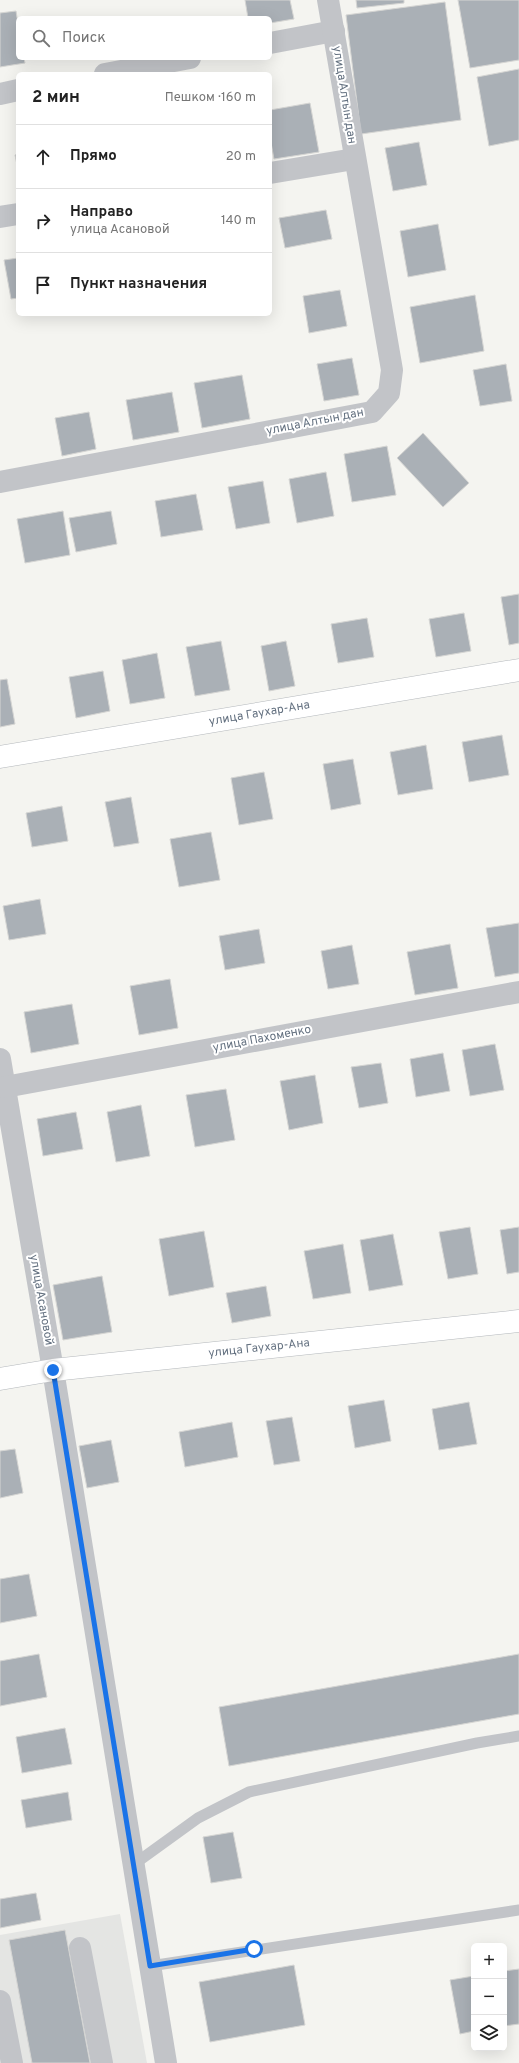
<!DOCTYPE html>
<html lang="ru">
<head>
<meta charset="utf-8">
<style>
  :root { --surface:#fff; --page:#f6f6f6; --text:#222; --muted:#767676; --line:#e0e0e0 }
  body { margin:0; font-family:Overpass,sans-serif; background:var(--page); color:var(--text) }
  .controls { position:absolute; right:12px; bottom:12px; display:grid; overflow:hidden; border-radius:6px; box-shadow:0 4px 16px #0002 }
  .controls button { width:36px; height:36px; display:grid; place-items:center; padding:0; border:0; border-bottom:1px solid var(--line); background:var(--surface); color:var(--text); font:20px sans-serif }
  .stop { position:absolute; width:12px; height:12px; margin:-9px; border:3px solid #1a73e8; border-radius:50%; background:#fff }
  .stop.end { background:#1a73e8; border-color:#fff; box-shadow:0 1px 4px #0008 }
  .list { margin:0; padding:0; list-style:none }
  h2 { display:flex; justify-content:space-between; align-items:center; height:52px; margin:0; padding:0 16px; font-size:17px }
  h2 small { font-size:13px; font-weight:400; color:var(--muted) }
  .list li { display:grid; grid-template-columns:26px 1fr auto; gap:12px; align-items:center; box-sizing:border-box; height:64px; padding:0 16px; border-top:1px solid var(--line) }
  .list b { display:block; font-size:15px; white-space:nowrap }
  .list p { margin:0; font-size:13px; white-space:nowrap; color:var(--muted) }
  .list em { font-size:13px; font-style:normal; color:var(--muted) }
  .icon { flex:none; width:22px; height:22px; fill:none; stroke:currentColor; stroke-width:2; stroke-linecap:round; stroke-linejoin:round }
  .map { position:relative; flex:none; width:519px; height:2063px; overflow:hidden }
  .search { position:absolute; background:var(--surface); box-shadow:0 4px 16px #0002; left:16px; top:16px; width:256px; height:44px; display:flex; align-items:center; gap:10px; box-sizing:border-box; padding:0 14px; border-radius:6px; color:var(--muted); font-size:15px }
  .panel { position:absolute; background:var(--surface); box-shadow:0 4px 16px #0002; left:16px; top:72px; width:256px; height:244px; border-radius:6px }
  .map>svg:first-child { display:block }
  .built { fill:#e4e5e3 }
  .building { fill:#aab0b6; stroke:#d5d5d3 }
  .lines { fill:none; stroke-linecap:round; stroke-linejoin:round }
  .secondary-casing { stroke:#b4b8bc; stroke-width:23 }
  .lane { stroke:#c2c4c8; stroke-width:11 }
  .street { stroke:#c2c4c8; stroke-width:22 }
  .secondary { stroke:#fff; stroke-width:22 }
  .route { stroke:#1a73e8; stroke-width:5 }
  .labels { text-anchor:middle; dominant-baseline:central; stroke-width:4; stroke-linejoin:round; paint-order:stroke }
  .street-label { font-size:12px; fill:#647180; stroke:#fff }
</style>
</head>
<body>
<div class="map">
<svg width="519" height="2063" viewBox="0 0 519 2063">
  <rect width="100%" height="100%" fill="#f4f4f0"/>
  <polygon class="built" points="120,1914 147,2063 0,2063 0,1935"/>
  <g class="building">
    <polygon points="245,0 290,0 294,19 270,23 270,18 248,18"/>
    <polygon points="356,0 404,0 404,3 357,8"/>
    <polygon points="458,0 519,0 519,60 470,68"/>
    <polygon points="445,2 461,120 361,134 346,15"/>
    <polygon points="16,11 18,24 18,58 24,58 25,63 0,67 0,13"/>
    <polygon points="519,69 519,140 489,146 477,77"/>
    <polygon points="310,103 319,152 274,159 270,137 270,110"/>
    <polygon points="419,142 427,185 393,191 385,148"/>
    <polygon points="18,154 18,170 15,155"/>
    <polygon points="326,210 332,239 285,248 279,218"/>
    <polygon points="438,224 446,270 408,277 400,231"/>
    <polygon points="18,258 18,298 11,299 4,260"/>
    <polygon points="340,290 347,326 309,333 303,296"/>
    <polygon points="475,295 484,351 420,363 410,307"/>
    <polygon points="352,358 359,395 324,401 317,364"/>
    <polygon points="506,364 512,401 480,406 473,370"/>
    <polygon points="242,375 250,419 202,428 194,383"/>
    <polygon points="172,392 179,432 133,440 126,400"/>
    <polygon points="89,412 96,449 62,456 55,418"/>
    <polygon points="423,433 469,483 443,507 397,458"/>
    <polygon points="387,446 396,495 352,502 344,454"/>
    <polygon points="326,472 334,516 297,523 289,479"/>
    <polygon points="263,481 270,523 236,529 228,487"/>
    <polygon points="196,494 203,530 161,537 155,501"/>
    <polygon points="63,511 70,555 25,563 17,519"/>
    <polygon points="111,511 117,544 76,552 69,518"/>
    <polygon points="519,594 519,643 509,645 501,597"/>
    <polygon points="464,613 471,651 436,657 429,619"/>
    <polygon points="367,618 374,657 338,663 331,624"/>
    <polygon points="221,641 230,690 195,696 186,647"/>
    <polygon points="286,641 295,686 269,691 261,646"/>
    <polygon points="157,653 165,698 130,704 122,660"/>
    <polygon points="103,671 110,711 76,718 69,677"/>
    <polygon points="7,679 15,724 0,727 0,680"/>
    <polygon points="502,735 509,775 469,782 462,742"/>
    <polygon points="426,745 433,789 398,795 390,752"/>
    <polygon points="353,759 361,804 331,810 323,764"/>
    <polygon points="264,772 273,819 239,825 231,778"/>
    <polygon points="131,797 139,843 114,847 105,802"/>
    <polygon points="62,806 68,841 32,847 26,813"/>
    <polygon points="211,832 220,880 179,887 170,839"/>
    <polygon points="40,899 46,934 9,940 3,906"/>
    <polygon points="519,923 519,973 495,977 486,928"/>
    <polygon points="259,929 265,963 225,970 219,936"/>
    <polygon points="450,944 458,988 415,995 407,952"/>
    <polygon points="352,945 359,984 328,989 321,951"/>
    <polygon points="170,979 178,1028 139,1035 130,986"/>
    <polygon points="72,1004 79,1044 31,1053 24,1012"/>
    <polygon points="495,1044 504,1090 470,1096 462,1050"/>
    <polygon points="443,1053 450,1091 416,1097 410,1059"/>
    <polygon points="381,1063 388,1103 359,1108 351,1067"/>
    <polygon points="315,1075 323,1123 289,1130 280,1081"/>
    <polygon points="226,1089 235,1140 195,1147 186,1095"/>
    <polygon points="141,1105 150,1156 116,1162 107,1112"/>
    <polygon points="76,1112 83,1149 43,1156 37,1119"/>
    <polygon points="470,1227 478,1274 448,1279 439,1232"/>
    <polygon points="519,1227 519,1272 507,1274 500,1230"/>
    <polygon points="204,1231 214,1287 169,1296 159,1239"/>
    <polygon points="393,1234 403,1285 369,1291 360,1240"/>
    <polygon points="343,1244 351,1293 313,1299 304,1251"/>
    <polygon points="102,1276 112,1332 63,1340 53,1285"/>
    <polygon points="266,1286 271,1316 232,1323 226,1293"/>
    <polygon points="384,1400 391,1441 355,1448 348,1406"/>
    <polygon points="469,1402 477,1444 439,1450 432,1409"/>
    <polygon points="292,1417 300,1461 274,1465 266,1421"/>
    <polygon points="232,1422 238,1457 185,1467 179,1432"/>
    <polygon points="111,1440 119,1482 87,1488 79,1446"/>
    <polygon points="15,1449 23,1493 0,1498 0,1451"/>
    <polygon points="29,1574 37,1616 0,1623 0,1579"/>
    <polygon points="39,1654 47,1697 0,1706 0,1661"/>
    <polygon points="519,1654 519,1714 229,1766 219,1707"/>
    <polygon points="65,1728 72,1764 22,1773 16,1737"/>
    <polygon points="68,1792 72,1820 26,1828 21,1800"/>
    <polygon points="233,1832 242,1878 211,1883 203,1837"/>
    <polygon points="36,1893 41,1920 0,1928 0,1899"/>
    <polygon points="65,1930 90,2063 32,2063 9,1940"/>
    <polygon points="294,1965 305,2025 210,2042 199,1982"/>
    <polygon points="519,1969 519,2024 504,2026 504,1971"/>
    <polygon points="474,1976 474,2031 460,2034 450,1980"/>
  </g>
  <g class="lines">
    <defs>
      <g id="secondary">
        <path id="s1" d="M0,757L519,670"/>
        <path id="s2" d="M0,1379L53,1370L519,1321"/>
      </g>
    </defs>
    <use href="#secondary" class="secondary-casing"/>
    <g class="lane">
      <polyline points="133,1865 198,1818 249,1792 477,1743 519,1736"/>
      <polyline points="150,1966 519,1910"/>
    </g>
    <g class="street">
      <polyline points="270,43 334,31"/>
      <polyline points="105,74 190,58"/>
      <polyline points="0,94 18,90"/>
      <polyline points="270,173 354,159"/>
      <polyline points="0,217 18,214"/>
      <polyline points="0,482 372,412 389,393 392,370 328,0"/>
      <polyline points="0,1059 53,1370 166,2063"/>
      <polyline points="5,1087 519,992"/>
      <polyline points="80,1948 102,2063"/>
      <polyline points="0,2001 12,2063"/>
    </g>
    <use href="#secondary" class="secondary"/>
  </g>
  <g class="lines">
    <polyline class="route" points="53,1370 150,1966 254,1949"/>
  </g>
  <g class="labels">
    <g class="street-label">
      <text transform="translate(344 95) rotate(81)">улица Алтын дан</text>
      <text transform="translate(315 422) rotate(-11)">улица Алтын дан</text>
      <text stroke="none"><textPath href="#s1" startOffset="263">улица Гаухар-Ана</textPath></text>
      <text transform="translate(262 1039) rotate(-11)">улица Пахоменко</text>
      <text transform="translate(41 1300) rotate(80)">улица Асановой</text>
      <text stroke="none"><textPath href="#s2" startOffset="261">улица Гаухар-Ана</textPath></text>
    </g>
  </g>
</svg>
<div class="controls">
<button>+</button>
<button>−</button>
<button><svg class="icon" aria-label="layers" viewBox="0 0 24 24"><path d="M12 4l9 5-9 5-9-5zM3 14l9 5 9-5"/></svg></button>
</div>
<div class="stop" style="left:254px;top:1949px"></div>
<div class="stop end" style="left:53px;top:1370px"></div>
<div class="search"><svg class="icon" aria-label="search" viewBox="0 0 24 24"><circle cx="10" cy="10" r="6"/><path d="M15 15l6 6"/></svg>Поиск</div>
<section class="panel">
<h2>2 мин<small>Пешком · 160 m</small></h2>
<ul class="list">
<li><svg class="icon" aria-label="ahead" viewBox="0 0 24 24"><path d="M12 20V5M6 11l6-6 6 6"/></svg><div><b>Прямо</b></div><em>20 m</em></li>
<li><svg class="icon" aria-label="right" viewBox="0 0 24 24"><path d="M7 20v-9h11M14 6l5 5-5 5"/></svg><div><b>Направо</b><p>улица Асановой</p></div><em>140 m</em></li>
<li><svg class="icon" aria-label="arrive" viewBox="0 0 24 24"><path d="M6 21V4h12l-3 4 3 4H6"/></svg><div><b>Пункт назначения</b></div></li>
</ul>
</section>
</div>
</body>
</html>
